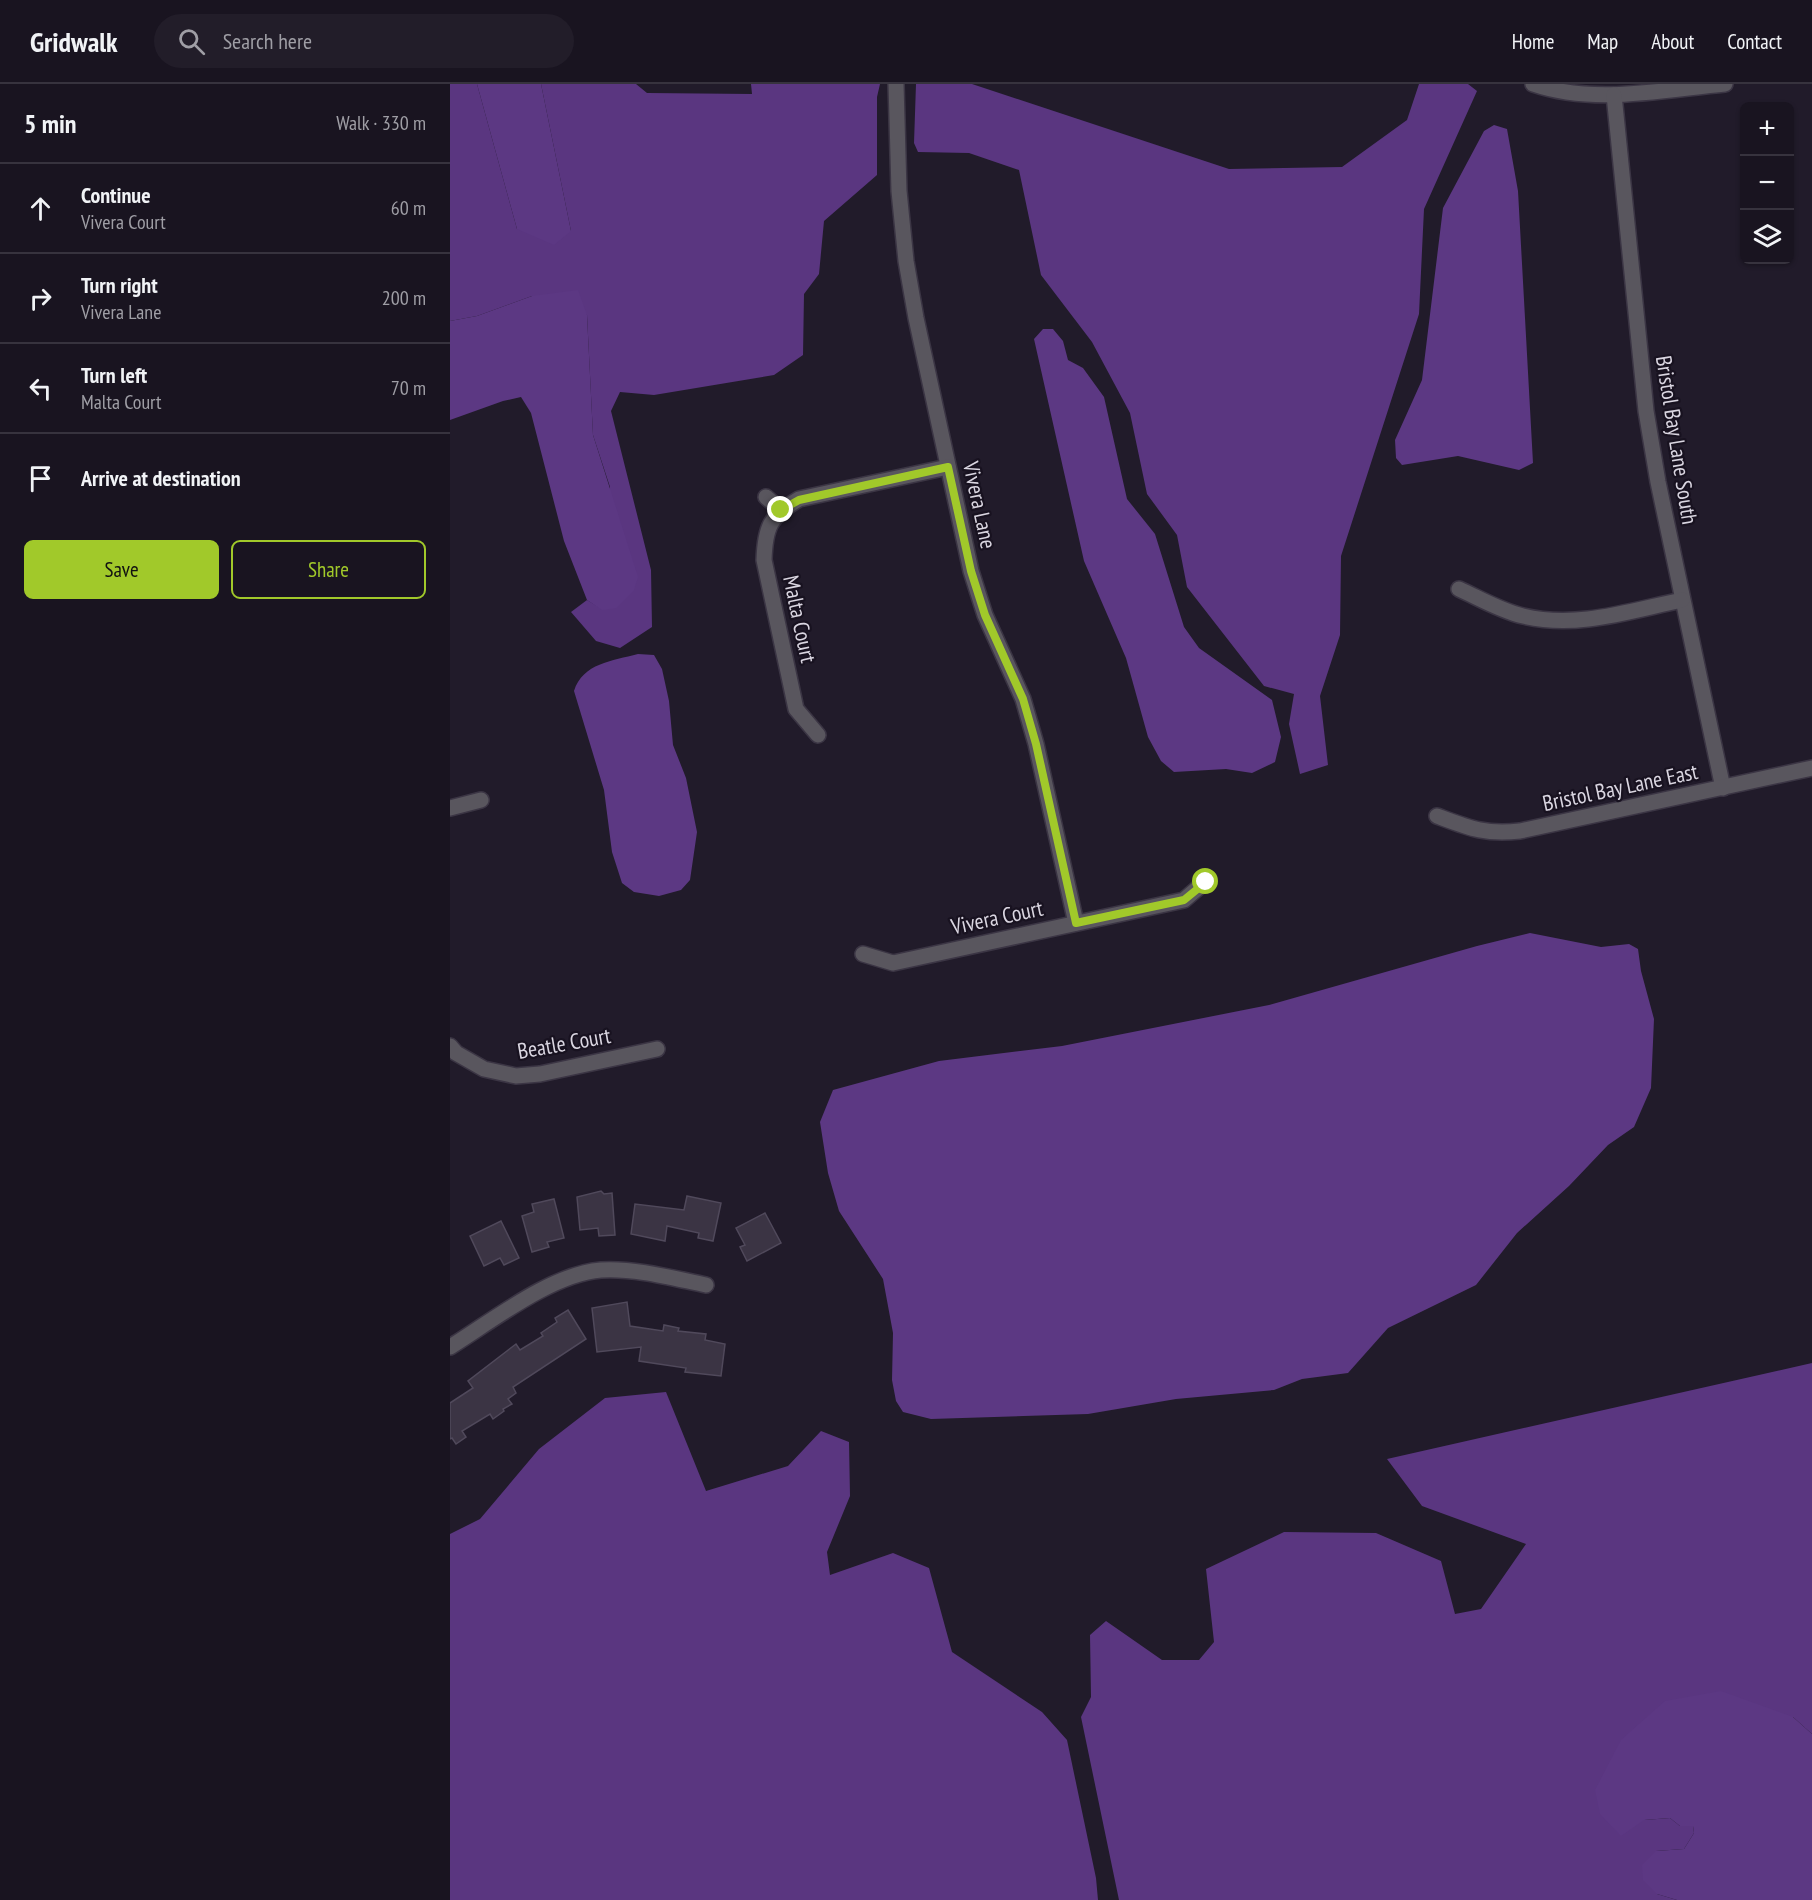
<!DOCTYPE html>
<html lang="en">
<head>
<meta charset="utf-8">
<style>
  :root { --surface:#191420; --page:#221d29; --text:#f1f3f6; --muted:#9f9ea5; --line:#37333e; --accent:#a1c92a }
  body { margin:0; font-family:"PT Sans Narrow",sans-serif; background:var(--page); color:var(--text) }
  .controls { position:absolute; right:18px; top:18px; display:grid; overflow:hidden; border-radius:9px; box-shadow:0 2px 4px #0004 }
  .controls button { width:54px; height:54px; display:grid; place-items:center; padding:0; border:0; border-bottom:2px solid var(--line); background:var(--surface); color:var(--text); font:30px sans-serif }
  .stop { position:absolute; width:18px; height:18px; margin:-14px; border:4px solid #a1c92a; border-radius:50%; background:#fff }
  .stop.end { background:#a1c92a; border-color:#fff; box-shadow:0 2px 6px #0008 }
  .list { margin:0; padding:0; list-style:none }
  h2 { display:flex; justify-content:space-between; align-items:center; height:78px; margin:0; padding:0 24px; font-size:26px }
  h2 small { font-size:20px; font-weight:400; color:var(--muted) }
  .list li { display:grid; grid-template-columns:39px 1fr auto; gap:18px; align-items:center; box-sizing:border-box; height:90px; padding:0 24px; border-top:2px solid var(--line) }
  .list b { display:block; font-size:22px; white-space:nowrap }
  .list p { margin:0; font-size:20px; white-space:nowrap; color:var(--muted) }
  .list em { font-size:20px; font-style:normal; color:var(--muted) }
  .actions { display:flex; gap:12px; padding:18px 24px }
  .actions a { flex:1; padding:14px 0; border:2px solid var(--accent); border-radius:9px; text-align:center; font-size:21px; color:var(--accent) }
  .actions .main { background:var(--accent); color:#111 }
  .icon { flex:none; width:33px; height:33px; fill:none; stroke:currentColor; stroke-width:2; stroke-linecap:round; stroke-linejoin:round }
  .map { position:relative; flex:none; width:1362px; height:1816px; overflow:hidden }
  header { display:flex; align-items:center; gap:36px; box-sizing:border-box; height:84px; padding:0 30px; background:var(--surface); border-bottom:2px solid var(--line) }
  header strong { font-size:28px }
  nav { display:flex; gap:33px; margin-inline-start:auto; font-size:21px }
  .search { width:420px; height:54px; background:var(--page); display:flex; align-items:center; gap:15px; box-sizing:border-box; padding:0 21px; border-radius:33px; color:var(--muted); font-size:22px }
  main { display:flex }
  aside { flex:1; background:var(--surface) }
  .map>svg:first-child { display:block }
  .forest { fill:#5a3680 }
  .water { fill:#5c3883 }
  .building { fill:#3b3444; stroke:#50495b; stroke-width:1.5 }
  .lines { fill:none; stroke-linecap:round; stroke-linejoin:round }
  .minor-casing { stroke:#3b3544; stroke-width:18 }
  .minor { stroke:#59565e; stroke-width:15 }
  .route { stroke:#a1c92a; stroke-width:8 }
  .labels { text-anchor:middle; dominant-baseline:central; stroke-width:4.5; stroke-linejoin:round; paint-order:stroke }
  .street-label { font-size:22px; fill:#dad6e1; stroke:#181220 }
</style>
</head>
<body>
<header>
<strong>Gridwalk</strong>
<div class="search"><svg class="icon" aria-label="search" viewBox="0 0 24 24"><circle cx="10" cy="10" r="6"/><path d="M15 15l6 6"/></svg>Search here</div>
<nav><a>Home</a><a>Map</a><a>About</a><a>Contact</a></nav>
</header>
<main>
<aside>
<h2>5 min<small>Walk · 330 m</small></h2>
<ul class="list">
<li><svg class="icon" aria-label="ahead" viewBox="0 0 24 24"><path d="M12 20V5M6 11l6-6 6 6"/></svg><div><b>Continue</b><p>Vivera Court</p></div><em>60 m</em></li>
<li><svg class="icon" aria-label="right" viewBox="0 0 24 24"><path d="M7 20v-9h11M14 6l5 5-5 5"/></svg><div><b>Turn right</b><p>Vivera Lane</p></div><em>200 m</em></li>
<li><svg class="icon" aria-label="left" viewBox="0 0 24 24"><path d="M17 20v-9H6M10 6l-5 5 5 5"/></svg><div><b>Turn left</b><p>Malta Court</p></div><em>70 m</em></li>
<li><svg class="icon" aria-label="arrive" viewBox="0 0 24 24"><path d="M6 21V4h12l-3 4 3 4H6"/></svg><div><b>Arrive at destination</b></div></li>
</ul>
<div class="actions"><a class="main">Save</a><a>Share</a></div>
</aside>
<div class="map">
<svg width="1362" height="1816" viewBox="0 0 1362 1816">
  <rect width="100%" height="100%" fill="#211b2a"/>
  <g class="forest">
    <polygon points="0,0 27,0 67,145 121,147 91,0 186,0 197,9 302,10 301,0 430,0 427,13 427,91 374,137 369,190 354,210 353,271 324,291 204,311 170,308 161,327 201,486 202,543 170,564 146,557 121,528 137,516 152,525 160,403 143,351 137,231 82,212 27,232 0,237"/>
    <polygon points="466,0 522,0 779,85 892,83 957,36 969,0 1018,0 1027,7 974,125 969,230 891,472 890,551 870,612 878,681 850,690 839,640 844,610 814,602 737,503 727,451 697,410 680,329 642,258 591,191 569,86 519,69 468,68 464,59"/>
    <polygon points="1362,1279 1362,1650 1343,1633 1194,1736 1220,1734 1230,1742 1243,1742 1244,1749 1234,1765 1206,1767 1207,1810 1227,1816 669,1816 631,1633 641,1613 640,1551 656,1537 712,1576 749,1576 764,1558 756,1485 834,1448 926,1449 991,1477 1005,1530 1031,1525 1076,1460 972,1422 937,1375"/>
    <polygon points="216,1308 256,1407 338,1382 371,1347 399,1358 400,1412 377,1468 380,1491 443,1469 479,1484 502,1568 592,1628 617,1656 646,1794 648,1816 0,1816 0,1450 30,1435 89,1365 155,1314"/>
  </g>
  <g class="water">
    <polygon points="27,0 91,0 121,147 104,161 67,145"/>
    <polygon points="1044,41 1057,45 1068,107 1083,379 1069,386 1008,372 952,381 946,374 945,356 972,296 993,124 1034,47"/>
    <polygon points="128,206 137,231 143,351 188,493 184,506 166,524 152,526 137,516 114,457 81,329 71,313 53,317 0,336 0,237 27,232 82,212"/>
    <polygon points="593,245 603,245 613,257 618,276 633,284 654,313 677,415 705,450 734,543 749,564 822,616 831,653 825,678 802,689 776,685 724,688 711,677 698,653 676,574 634,477 584,255"/>
    <path d="M188,570L204,571L212,585L219,617L223,661L236,694L247,748L240,796L231,806L209,812L184,808L172,799L162,768L154,706L124,607C133,579 162,577 188,570Z"/>
    <polygon points="1080,849 1151,863 1179,860 1188,865 1191,887 1204,935 1201,1004 1184,1043 1158,1061 1119,1102 1067,1149 1026,1201 938,1244 898,1289 852,1295 824,1306 726,1315 638,1330 481,1335 453,1328 446,1317 442,1296 443,1249 433,1195 389,1127 378,1089 370,1038 383,1006 489,977 612,962 819,921 1027,862"/>
    <polygon points="1271,1607 1343,1633 1362,1650 1362,1816 1227,1816 1207,1810 1193,1796 1192,1781 1206,1767 1234,1765 1244,1749 1243,1742 1230,1742 1220,1734 1194,1736 1171,1752 1150,1730 1145,1706 1171,1656 1215,1617"/>
  </g>
  <g class="building">
    <polygon points="151,1107 154,1110 162,1109 165,1151 149,1152 148,1144 130,1146 127,1113"/>
    <polygon points="237,1112 271,1119 263,1157 248,1154 249,1149 217,1142 215,1157 181,1150 185,1120 234,1126"/>
    <polygon points="104,1115 114,1154 97,1158 99,1163 82,1168 72,1132 84,1128 82,1120"/>
    <polygon points="315,1129 331,1159 297,1177 290,1163 295,1161 286,1144"/>
    <polygon points="51,1137 69,1174 54,1181 50,1174 34,1182 20,1152"/>
    <polygon points="177,1218 180,1242 213,1247 214,1241 229,1244 228,1247 256,1250 255,1256 275,1260 271,1292 235,1288 236,1284 189,1277 191,1263 147,1268 142,1224"/>
    <polygon points="118,1226 136,1255 63,1303 66,1309 58,1315 62,1320 53,1325 54,1327 43,1335 40,1330 12,1347 16,1353 6,1360 2,1354 0,1355 0,1319 23,1304 18,1297 66,1260 70,1266 93,1252 91,1249 107,1238 105,1234"/>
  </g>
  <g class="lines">
    <defs>
      <g id="minor">
        <polyline points="446,0 449,107 456,177 466,234 521,487 535,531 573,615 586,660 626,839"/>
        <path d="M1083,0C1144,21 1212,6 1275,0"/>
        <polyline points="1164,11 1196,327 1208,398 1273,704"/>
        <polyline points="316,413 331,426"/>
        <path d="M1009,505C1029,514 1051,527 1073,532C1127,545 1179,527 1232,516"/>
        <path d="M368,651L346,625L314,476C315,443 320,432 349,415L498,383"/>
        <polyline points="0,724 31,716"/>
        <path d="M987,732C1019,744 1035,751 1070,747L1362,684"/>
        <polyline points="413,870 443,879 734,816 756,797"/>
        <polyline points="0,962 6,969 34,985 66,992 90,990 207,965"/>
        <path d="M0,1263C42,1237 101,1190 151,1186C186,1184 222,1194 256,1201"/>
      </g>
    </defs>
    <use href="#minor" class="minor-casing"/>
    <use href="#minor" class="minor"/>
  </g>
  <g class="lines">
    <polyline class="route" points="331,426 349,416 498,383 521,487 535,531 573,615 586,660 626,839 734,816 756,798"/>
  </g>
  <g class="labels">
    <g class="street-label">
      <text transform="translate(1227 356) rotate(81)">Bristol Bay Lane South</text>
      <text transform="translate(530 421) rotate(78)">Vivera Lane</text>
      <text transform="translate(350 535) rotate(78)">Malta Court</text>
      <text transform="translate(1170 703) rotate(-12)">Bristol Bay Lane East</text>
      <text transform="translate(547 833) rotate(-12)">Vivera Court</text>
      <text transform="translate(114 959) rotate(-10)">Beatle Court</text>
    </g>
  </g>
</svg>
<div class="controls">
<button>+</button>
<button>−</button>
<button><svg class="icon" aria-label="layers" viewBox="0 0 24 24"><path d="M12 4l9 5-9 5-9-5zM3 14l9 5 9-5"/></svg></button>
</div>
<div class="stop" style="left:756px;top:798px"></div>
<div class="stop end" style="left:331px;top:426px"></div>
</div>
</main>
</body>
</html>
